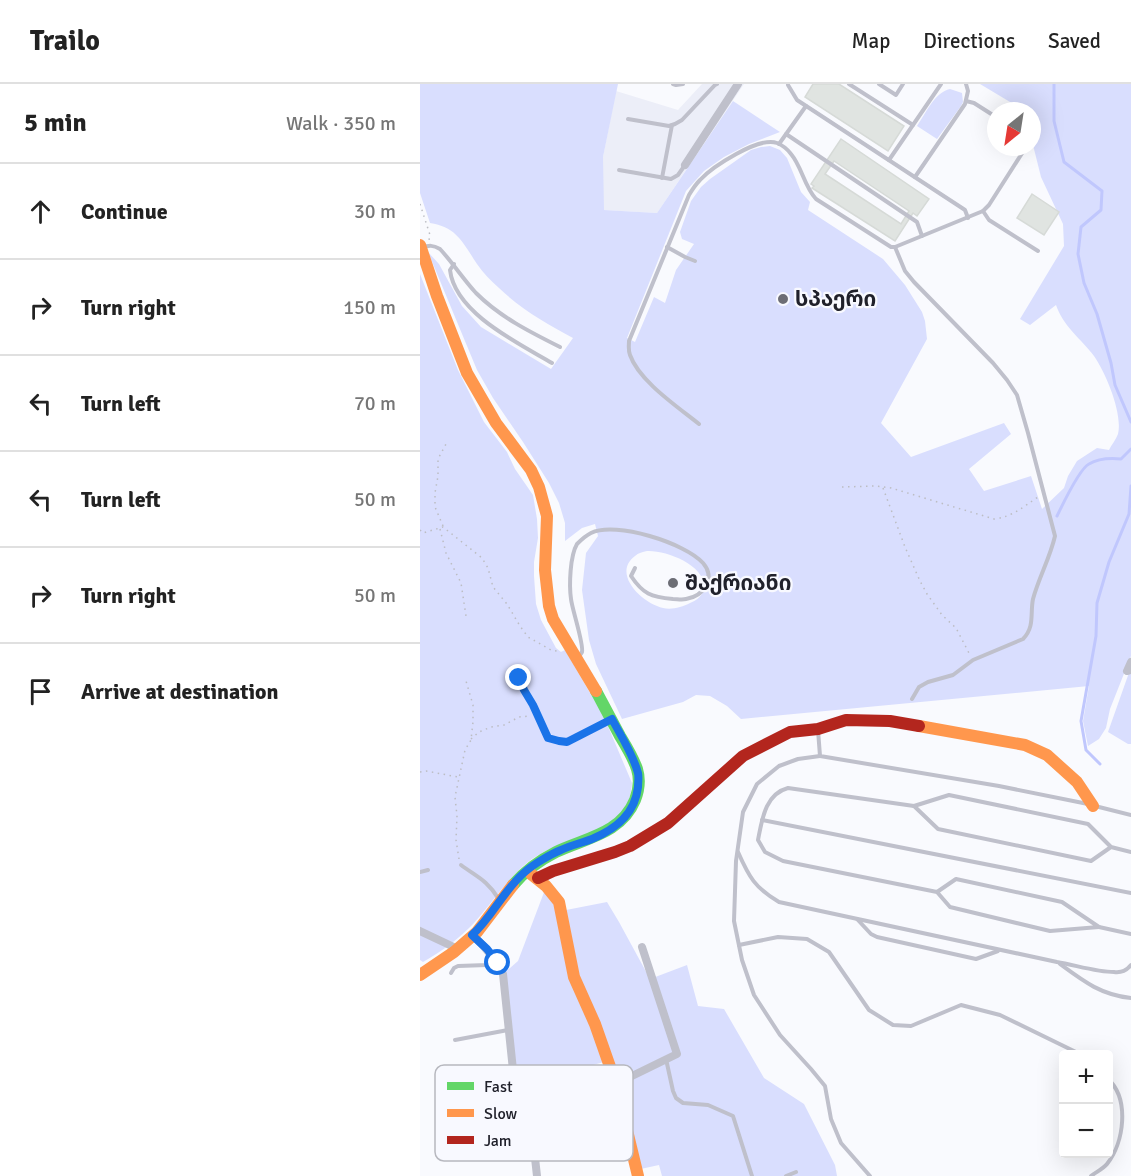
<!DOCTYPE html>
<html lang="en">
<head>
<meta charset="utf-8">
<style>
  :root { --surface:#fff; --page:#f6f6f6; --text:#222; --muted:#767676; --line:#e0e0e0 }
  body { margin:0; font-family:Signika,"Noto Sans Georgian",sans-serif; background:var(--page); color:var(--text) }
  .controls { position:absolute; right:18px; bottom:18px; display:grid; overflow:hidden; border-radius:6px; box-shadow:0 6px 24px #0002 }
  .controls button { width:54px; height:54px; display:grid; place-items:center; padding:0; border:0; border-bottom:2px solid var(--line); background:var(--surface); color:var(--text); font:30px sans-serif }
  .compass { position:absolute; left:567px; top:18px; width:54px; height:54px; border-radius:50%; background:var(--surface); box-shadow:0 6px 24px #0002; rotate:210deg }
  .stop { position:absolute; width:18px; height:18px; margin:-14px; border:4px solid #1a73e8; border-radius:50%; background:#fff }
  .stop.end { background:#1a73e8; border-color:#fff; box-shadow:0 2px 6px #0008 }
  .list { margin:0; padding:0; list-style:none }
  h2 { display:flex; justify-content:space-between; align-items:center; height:78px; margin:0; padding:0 24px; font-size:26px }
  h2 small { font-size:20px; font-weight:400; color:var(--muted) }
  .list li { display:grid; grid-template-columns:39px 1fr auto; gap:18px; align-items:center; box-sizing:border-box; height:96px; padding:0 24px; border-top:2px solid var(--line) }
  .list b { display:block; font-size:22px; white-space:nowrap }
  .list em { font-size:20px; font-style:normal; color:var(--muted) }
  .icon { flex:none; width:33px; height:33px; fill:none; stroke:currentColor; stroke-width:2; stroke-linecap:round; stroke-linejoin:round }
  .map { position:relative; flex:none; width:711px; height:1092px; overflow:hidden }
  header { display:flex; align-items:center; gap:36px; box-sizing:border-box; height:84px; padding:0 30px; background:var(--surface); border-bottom:2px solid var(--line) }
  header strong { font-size:28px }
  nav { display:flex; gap:33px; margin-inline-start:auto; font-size:21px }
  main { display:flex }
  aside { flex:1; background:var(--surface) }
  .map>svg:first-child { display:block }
  .built { fill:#eceef8 }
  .green { fill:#d9defe; fill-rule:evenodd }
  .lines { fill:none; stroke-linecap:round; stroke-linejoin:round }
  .stream { stroke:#c0c7fd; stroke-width:3 }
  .building { fill:#e0e4e1; stroke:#d6dad7; stroke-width:1.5; fill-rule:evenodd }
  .path { stroke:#bcbdc3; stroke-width:1.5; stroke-dasharray:1.5 4.5; stroke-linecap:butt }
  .lane { stroke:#bfc0cb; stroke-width:4 }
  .street { stroke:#bfc0cb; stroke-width:8 }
  .fast { stroke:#63d668; stroke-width:12 }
  .slow { stroke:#ff974d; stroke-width:12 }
  .jam { stroke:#b3261e; stroke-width:12 }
  .route { stroke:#1a73e8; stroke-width:8 }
  .poi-dot { fill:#6c6d75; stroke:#f8f9ff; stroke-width:2 }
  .labels { text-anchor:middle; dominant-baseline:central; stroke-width:4.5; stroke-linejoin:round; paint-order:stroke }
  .poi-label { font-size:21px; font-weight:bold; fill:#20212b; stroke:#f8f9ff; text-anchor:start }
  .key { fill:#f8f9ff; stroke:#b7b8bf; stroke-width:1.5 }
  .key-label { font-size:16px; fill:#20212b }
</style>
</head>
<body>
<header>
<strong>Trailo</strong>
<nav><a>Map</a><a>Directions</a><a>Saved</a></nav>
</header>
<main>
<aside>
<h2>5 min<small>Walk · 350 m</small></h2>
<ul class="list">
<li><svg class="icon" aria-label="ahead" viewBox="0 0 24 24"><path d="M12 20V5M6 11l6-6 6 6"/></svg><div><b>Continue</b></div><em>30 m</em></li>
<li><svg class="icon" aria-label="right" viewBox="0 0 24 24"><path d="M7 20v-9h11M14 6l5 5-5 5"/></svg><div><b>Turn right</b></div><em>150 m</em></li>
<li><svg class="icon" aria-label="left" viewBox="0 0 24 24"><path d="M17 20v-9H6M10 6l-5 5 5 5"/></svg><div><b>Turn left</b></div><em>70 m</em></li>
<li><svg class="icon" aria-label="left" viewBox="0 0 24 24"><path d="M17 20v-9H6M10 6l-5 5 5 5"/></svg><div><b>Turn left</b></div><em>50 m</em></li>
<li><svg class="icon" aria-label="right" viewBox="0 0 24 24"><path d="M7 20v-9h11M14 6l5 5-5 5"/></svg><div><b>Turn right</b></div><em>50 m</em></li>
<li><svg class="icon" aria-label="arrive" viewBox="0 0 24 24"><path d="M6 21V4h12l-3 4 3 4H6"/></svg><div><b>Arrive at destination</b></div></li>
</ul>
</aside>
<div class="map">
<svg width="711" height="1092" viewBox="0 0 711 1092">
  <rect width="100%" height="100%" fill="#f9fafe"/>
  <polygon class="built" points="282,0 324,0 237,129 183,126 183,73 196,7 258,26"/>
  <g class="green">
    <path d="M0,0H198L183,73L184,126L237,129L313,17L360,48L329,60L304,73L284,87L266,107L207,254L215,258L234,213L245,219L256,186L274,160L262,155L260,148L271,117L281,103L290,95L331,66L341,63L350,62L360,66L367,74L381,108L390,118L388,126L463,175L485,201L502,228L505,237L507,255L461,339L491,373L584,339L591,350L549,385L564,407L611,392L622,425L644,404L648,392L657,377L677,364L689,366C691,361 696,356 698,350C703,330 686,289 674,272C661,255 643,242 636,221L610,241L600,235L644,162L643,140L621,93L612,57V27H605L560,0H711V572L690,625L686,644L679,655L668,662L663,637L669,602L321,635L307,622L290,612L276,611L263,618L202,635L176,580L169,556L162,506L166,469L178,452L175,440L162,444L145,457V439L139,419L129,399L103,358L73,314L57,286L8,168L19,180L42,222L61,243L131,285L153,254C126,239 102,226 79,204C71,197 63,189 57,180C43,159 37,143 10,139L0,109ZM227,467C246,466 285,481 284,503C284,511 276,517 270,519C262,523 252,526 243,524C223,520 191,490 215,472C218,469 223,468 227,467Z"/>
    <path d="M530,5L542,9L543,18L541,22L517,55L497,42C506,29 515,8 530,5Z"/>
    <path d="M0,190L38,286L64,338L87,368L95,385L113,411L117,435L118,454L114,478V492L116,520L121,536L136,564L141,568L145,566L184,633L212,699C210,747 154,751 120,770C93,785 75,816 54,839C40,854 21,868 3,878L0,876Z"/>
    <polygon points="711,583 711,660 708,660 688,648"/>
    <polygon points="126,803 141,827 187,818 199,838 230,895 267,881 278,922 304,925 344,994 384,1020 415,1081 417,1092 242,1092 239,1081 216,1086 188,977 150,987 96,996 83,890 98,877"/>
  </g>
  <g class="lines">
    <g class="stream">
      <polyline points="634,0 634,37 644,78 682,107 681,126 661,143 658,170 664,199 677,230 691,279 695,301 711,338"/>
      <path d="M637,432C643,420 659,385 669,380C679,374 690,374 701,375L711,365"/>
      <polyline points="680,680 666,666 661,637 676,552 677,519 689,478 709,430 711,402"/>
    </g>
  </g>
  <g class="building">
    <polygon points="393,0 419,0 484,42 468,67 385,13"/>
    <path d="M421,55L509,115L497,132L493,129L475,157L392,104L394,102L391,100ZM414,77L489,127L481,140L405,90Z"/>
    <polygon points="612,110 639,128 624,151 597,134"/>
  </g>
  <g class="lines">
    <g class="path">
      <polyline points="0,120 10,151 9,156"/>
      <path d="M422,403L456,402L471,404L574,435C592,433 603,423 618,413"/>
      <polyline points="463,404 485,463 500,497 507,510 522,531 536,544 550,571"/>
      <polyline points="23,442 15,423 15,409 18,392 18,375 26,360"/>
      <polyline points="20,445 26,469 41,499 46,532"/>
      <polyline points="0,446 3,449 23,443 62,474 68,484 73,503 87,520 100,542 108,553 131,566 141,568"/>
      <polyline points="99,594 103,606 115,627"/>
      <polyline points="51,655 59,648 71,643 84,641 99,633 109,632"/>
      <polyline points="0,688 6,687 38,693"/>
      <polyline points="39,775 36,756 37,732 35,713 45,666 51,656 53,638 53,621 46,597"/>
    </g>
    <g class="lane">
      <polyline points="253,0 256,1 263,0"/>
      <polyline points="429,0 493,41"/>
      <polyline points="459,0 476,11 483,0"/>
      <polyline points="368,1 377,16 542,124 545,126 548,134"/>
      <polyline points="546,17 554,19 576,33"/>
      <polyline points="208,35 249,42 255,40 262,36 295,1 297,0"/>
      <polyline points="366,50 497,138 502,152"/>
      <polyline points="359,60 386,22"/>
      <polyline points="469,76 521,0"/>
      <polyline points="199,86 251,95 258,91 265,81"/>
      <polyline points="495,93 545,20 548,7 546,0"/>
      <polyline points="242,94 252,41"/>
      <polyline points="563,127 569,136 618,167"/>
      <polyline points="247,163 265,173 275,177"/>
      <path d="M475,163L485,187L494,198L573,279L587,296L597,311L608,349L635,452C630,474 619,493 613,515C610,529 615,543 603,555L553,576L533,591L508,598L499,603L492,615"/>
      <path d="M2,164C9,161 13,161 20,165C33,179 43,195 56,209C80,233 110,248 140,263"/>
      <path d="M34,180L30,186C35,229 98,259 132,279"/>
      <path d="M279,340C258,323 219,297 210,271C208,266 209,262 209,257L269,111C272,106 276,100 280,96C292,83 339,52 357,59C362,61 368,66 371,70C382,83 384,102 396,115L471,163H475L563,127L569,121L606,63"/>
      <path d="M159,572C160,571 161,570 162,568C164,560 152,525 151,515C149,501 150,472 157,460C160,457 167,451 171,449C196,437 265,459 283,479C296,494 284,512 266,515C262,516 257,515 253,515C231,513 223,510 211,492L215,484"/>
      <polyline points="117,632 128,654 139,657 147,658 189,637"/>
      <polyline points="398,646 400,672 579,702 668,720"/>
      <polyline points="400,672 378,675 359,682 337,700 323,728 316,777 314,837 322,876 334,911 360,951 391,985 405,1002 411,1035 421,1059 450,1092"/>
      <path d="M494,722L368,704C345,710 342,736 338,756L345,768L363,777L517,808L530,823L630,847L679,843L642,818L536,795L517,808"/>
      <polyline points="675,722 711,731"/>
      <polyline points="342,736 711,809"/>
      <polyline points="691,763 671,777 518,745 494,722 529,711 668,740 691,763 711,768"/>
      <path d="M318,768C329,793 335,804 359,818L637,878C655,881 677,888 694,888C701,889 707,886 711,881"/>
      <path d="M41,781C57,793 67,796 78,814"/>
      <polyline points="0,788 8,786"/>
      <polyline points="437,835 451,850 457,853 556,875 578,867"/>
      <polyline points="679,843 711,850"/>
      <polyline points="319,861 358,853 387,855 409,868 449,926 473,941 491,942 541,921 580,931 660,970"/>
      <path d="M640,880C663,897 681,911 711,914"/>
      <polyline points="31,889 34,884 38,882 67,881 74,876"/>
      <polyline points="35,956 88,946"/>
      <polyline points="246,975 253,1007 256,1014 263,1019 288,1021 313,1032 332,1092"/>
      <polyline points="104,1018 144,1012"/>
      <polyline points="168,1019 195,1014"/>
      <polyline points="36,1034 34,1008 38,1005"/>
      <polyline points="366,1092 376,1088"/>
      <path d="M671,1092C676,1088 683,1085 687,1080C704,1059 710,1015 688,995"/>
    </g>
    <g class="street">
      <polyline points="265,81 318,0"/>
      <polyline points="711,578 707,587 711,586"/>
      <polyline points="0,847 38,865"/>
      <path d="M53,851C65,863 75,874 83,890L93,986L113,1056L117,1092"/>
      <polyline points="195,997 212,992 257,970 222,863"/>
      <polyline points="39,1005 96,996"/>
    </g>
    <path class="fast" d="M93,801C105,787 120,776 136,768C165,754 201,750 215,716C219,706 220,695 217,685C213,673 206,662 200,652C192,637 184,622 176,607"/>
    <g class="slow">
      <polyline points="0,161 17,212 47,289 76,339 111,386 119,403 127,432 125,486 129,522 133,535 176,607"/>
      <polyline points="499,642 605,661 627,671 657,698 673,722"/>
      <polyline points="111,790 126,802 139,818 154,893 175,940 195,997 218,1092"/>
      <polyline points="0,891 34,868 57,848 93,801"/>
    </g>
    <polyline class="jam" points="118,794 133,787 195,768 210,762 248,739 323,672 370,648 398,645 426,636 470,637 499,642"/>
  </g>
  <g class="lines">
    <path class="route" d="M78,879L67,865L52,851C73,832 84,805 106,787C114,780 131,770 141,766C151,761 162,759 172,755C196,745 215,730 218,703C218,698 219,694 218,689C213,670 201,652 192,635L147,658L139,657L128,654L113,621L104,606L99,594"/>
  </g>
  <g class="poi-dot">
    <circle cx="363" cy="215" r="6"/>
    <circle cx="253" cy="499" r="6"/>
  </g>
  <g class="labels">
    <g class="poi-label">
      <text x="375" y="215">სპაერი</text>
      <text x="265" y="499">შაქრიანი</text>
    </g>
  </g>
  <rect x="15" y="981" width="198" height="96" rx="9" class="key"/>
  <rect x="27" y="998" width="27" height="8" fill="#63d668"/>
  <rect x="27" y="1025" width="27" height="8" fill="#ff974d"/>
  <rect x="27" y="1052" width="27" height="8" fill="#b3261e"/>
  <g class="key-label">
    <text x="64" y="1008">Fast</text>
    <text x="64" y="1035">Slow</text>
    <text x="64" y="1062">Jam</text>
  </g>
</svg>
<div class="controls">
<button>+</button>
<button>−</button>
</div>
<svg class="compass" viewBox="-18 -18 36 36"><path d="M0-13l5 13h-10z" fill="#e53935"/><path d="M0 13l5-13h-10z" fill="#767676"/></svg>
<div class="stop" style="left:78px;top:879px"></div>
<div class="stop end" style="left:99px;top:594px"></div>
</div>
</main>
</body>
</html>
